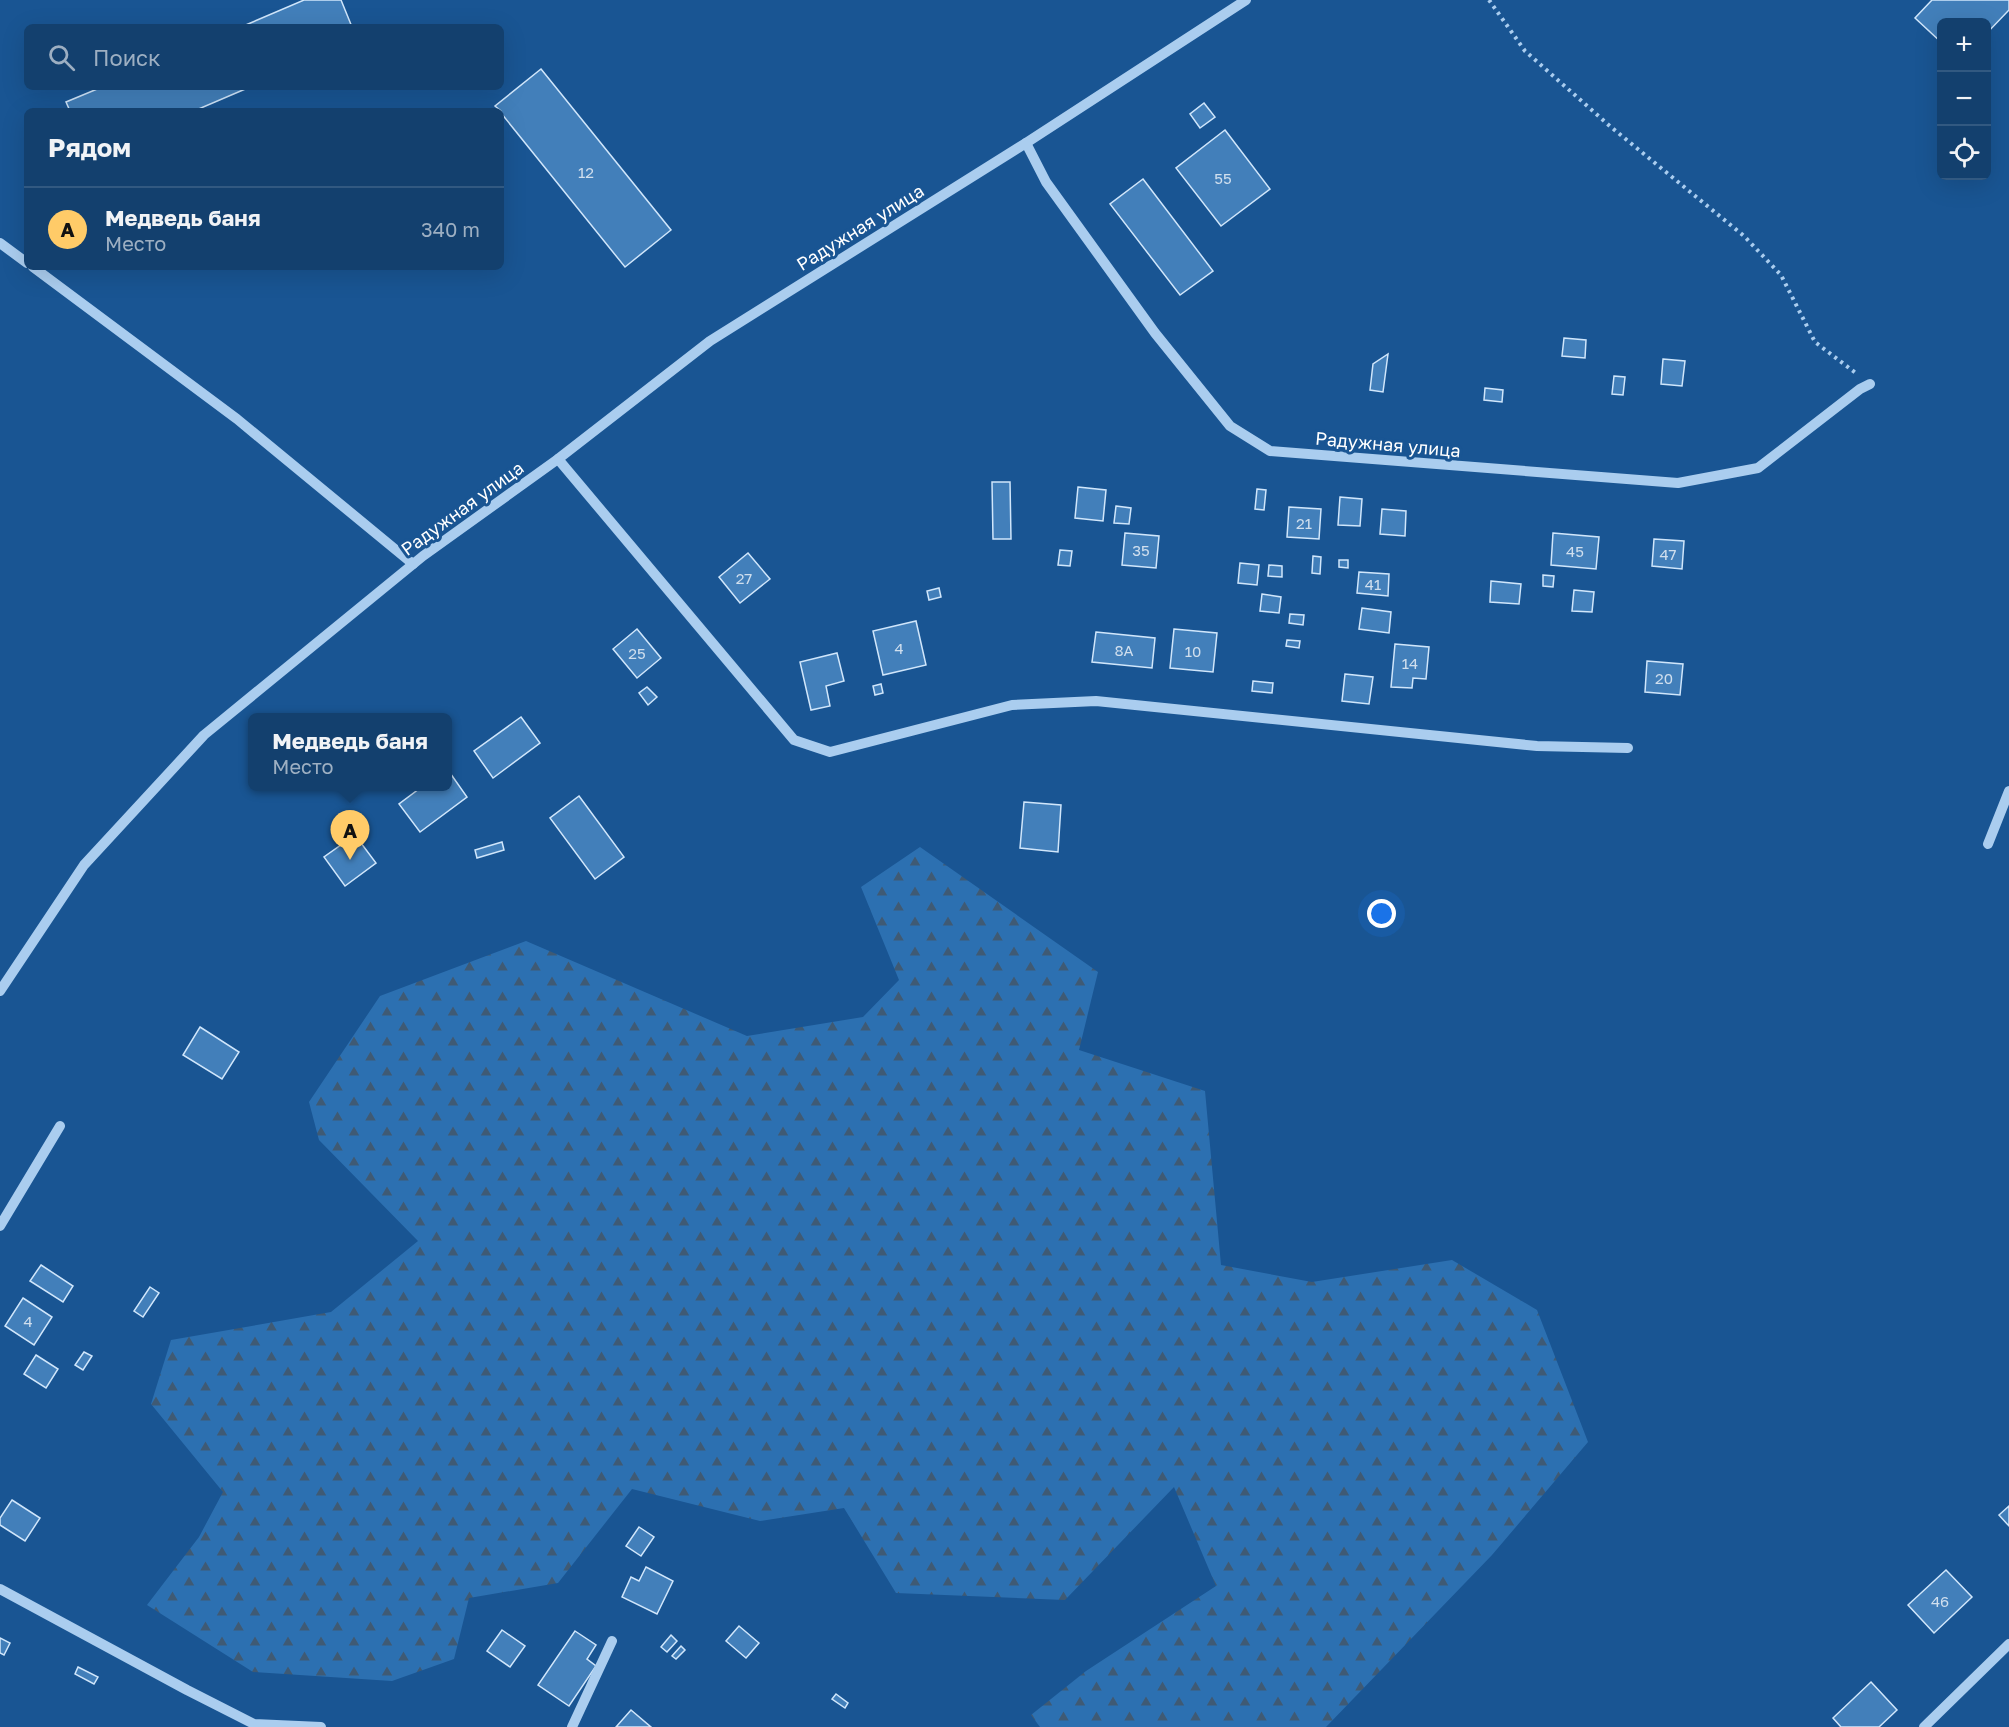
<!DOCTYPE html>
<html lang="ru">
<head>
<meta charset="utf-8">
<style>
  :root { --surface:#13406e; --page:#1c4773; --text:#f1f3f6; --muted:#9dafc2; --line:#325981; --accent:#ffcb68 }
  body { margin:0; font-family:"Golos Text",sans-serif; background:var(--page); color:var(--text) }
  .controls { position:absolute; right:18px; top:18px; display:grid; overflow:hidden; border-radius:9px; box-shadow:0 6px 24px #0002 }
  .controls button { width:54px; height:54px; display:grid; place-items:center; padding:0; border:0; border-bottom:2px solid var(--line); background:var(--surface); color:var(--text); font:30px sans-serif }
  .you { position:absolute; left:1382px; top:914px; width:21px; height:21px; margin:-15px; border:4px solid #fff; border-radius:50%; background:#1a73e8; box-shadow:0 0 0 9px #1a73e833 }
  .badge { display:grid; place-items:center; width:39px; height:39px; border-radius:50%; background:var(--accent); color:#111; font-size:20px; font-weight:700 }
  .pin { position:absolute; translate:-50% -50px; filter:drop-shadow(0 2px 3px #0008) }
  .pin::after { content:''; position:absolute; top:32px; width:21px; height:18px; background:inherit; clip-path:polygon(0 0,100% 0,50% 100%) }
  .popup { position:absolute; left:248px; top:713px; width:204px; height:78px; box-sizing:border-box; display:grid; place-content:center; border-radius:9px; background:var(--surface); filter:drop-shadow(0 2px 4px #0005); font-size:20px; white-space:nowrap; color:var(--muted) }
  .popup b { font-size:22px; color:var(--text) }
  .popup::after { content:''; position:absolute; left:50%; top:100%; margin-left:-12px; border:12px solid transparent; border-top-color:var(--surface) }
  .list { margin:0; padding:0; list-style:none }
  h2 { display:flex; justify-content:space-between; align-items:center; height:78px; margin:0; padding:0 24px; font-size:26px }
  h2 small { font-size:20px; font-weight:400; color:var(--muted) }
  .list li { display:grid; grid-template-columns:39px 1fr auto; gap:18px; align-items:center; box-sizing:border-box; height:84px; padding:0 24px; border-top:2px solid var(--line) }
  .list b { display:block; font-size:22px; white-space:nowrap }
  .list p { margin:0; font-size:20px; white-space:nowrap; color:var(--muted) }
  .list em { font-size:20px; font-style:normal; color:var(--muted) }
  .icon { flex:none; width:33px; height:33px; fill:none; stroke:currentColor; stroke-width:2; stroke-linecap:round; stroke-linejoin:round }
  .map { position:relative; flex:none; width:2009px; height:1727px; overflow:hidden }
  .search { position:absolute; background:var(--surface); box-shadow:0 6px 24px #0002; left:24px; top:24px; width:480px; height:66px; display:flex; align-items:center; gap:15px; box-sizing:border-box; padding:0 21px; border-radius:9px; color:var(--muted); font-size:22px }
  .panel { position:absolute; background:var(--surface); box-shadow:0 6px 24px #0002; left:24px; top:108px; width:480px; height:162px; border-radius:9px }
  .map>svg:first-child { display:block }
  .forest { fill:url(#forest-firs) }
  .building { fill:#427fba; stroke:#d0e6fb; stroke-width:1.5 }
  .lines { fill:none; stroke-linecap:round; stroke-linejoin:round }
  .path { stroke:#aacdef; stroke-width:4; stroke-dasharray:3 4.5; stroke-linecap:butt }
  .minor { stroke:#aacdef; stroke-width:10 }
  .labels { text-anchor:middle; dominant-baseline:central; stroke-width:6; stroke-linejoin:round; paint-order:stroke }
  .number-label { font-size:15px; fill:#d0dfee }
  .street-label { font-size:18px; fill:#fff; stroke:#195593 }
</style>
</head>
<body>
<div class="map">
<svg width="2009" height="1727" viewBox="0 0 2009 1727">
  <defs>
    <pattern id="forest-firs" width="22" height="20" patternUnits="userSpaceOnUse" patternTransform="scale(1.5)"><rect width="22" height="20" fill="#2c70b1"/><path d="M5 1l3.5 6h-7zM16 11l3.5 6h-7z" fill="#3f5a74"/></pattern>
  </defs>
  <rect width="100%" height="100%" fill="#195593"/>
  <polygon class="forest" points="920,847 1098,972 1079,1050 1205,1091 1221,1265 1312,1282 1452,1260 1537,1310 1588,1442 1492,1555 1326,1727 1040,1727 1031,1715 1086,1671 1216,1586 1174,1487 1065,1600 896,1593 844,1508 760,1521 632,1489 558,1583 469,1598 454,1659 392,1681 253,1672 147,1605 199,1537 223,1492 151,1404 171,1340 331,1312 418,1241 319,1140 309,1102 380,996 526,941 747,1036 863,1017 899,980 861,887"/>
  <g class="building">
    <polygon points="304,0 341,0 352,27 241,27"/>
    <polygon points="1932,0 2009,0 2009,10 1986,34 1986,22 1942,22 1942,43 1915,18"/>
    <polygon points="541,69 671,230 625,267 501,113 501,111 495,106"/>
    <polygon points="102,87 250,87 194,111 70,111 66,102"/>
    <polygon points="1204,103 1215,117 1200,128 1190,114"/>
    <polygon points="1225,130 1270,189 1221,226 1176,168"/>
    <polygon points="1143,179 1213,271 1180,295 1110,204"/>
    <polygon points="1564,338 1586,340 1585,358 1562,356"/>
    <polygon points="1388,354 1383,392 1370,390 1373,364"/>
    <polygon points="1663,359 1685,361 1682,386 1661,384"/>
    <polygon points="1614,376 1625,377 1623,395 1612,394"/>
    <polygon points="1485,388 1503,390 1502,402 1484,400"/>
    <polygon points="992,482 1010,482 1011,539 993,539"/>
    <polygon points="1078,487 1106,490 1103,521 1075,518"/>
    <polygon points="1257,489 1266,490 1264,510 1255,509"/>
    <polygon points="1340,497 1362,499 1360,526 1338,525"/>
    <polygon points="1116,506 1131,508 1129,524 1114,523"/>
    <polygon points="1289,507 1321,509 1319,539 1287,537"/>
    <polygon points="1382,509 1406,511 1405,536 1380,534"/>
    <polygon points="1125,533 1159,536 1156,568 1122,565"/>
    <polygon points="1553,533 1599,537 1596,569 1551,565"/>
    <polygon points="1654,539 1684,541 1682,569 1652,566"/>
    <polygon points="1060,550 1072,551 1070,566 1058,565"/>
    <polygon points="748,553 770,579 740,603 719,577"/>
    <polygon points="1313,556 1321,557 1320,574 1312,573"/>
    <polygon points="1339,560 1348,560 1348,568 1339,567"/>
    <polygon points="1240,563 1259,565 1257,585 1238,583"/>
    <polygon points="1269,565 1282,566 1282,577 1268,576"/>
    <polygon points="1359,572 1389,574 1388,596 1357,593"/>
    <polygon points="1543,575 1554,576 1553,587 1543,586"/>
    <polygon points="1491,581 1521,584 1519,604 1490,602"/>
    <polygon points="939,588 941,597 929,600 927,591"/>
    <polygon points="1574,590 1594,592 1592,612 1572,611"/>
    <polygon points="1262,594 1281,597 1279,613 1260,611"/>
    <polygon points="1362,608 1391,612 1389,633 1359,629"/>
    <polygon points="1290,614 1304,615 1303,625 1289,623"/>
    <polygon points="916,621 926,665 883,675 873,631"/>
    <polygon points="637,629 661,658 637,678 613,649"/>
    <polygon points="1174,629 1217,633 1213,672 1170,668"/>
    <polygon points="1096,632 1155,638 1152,668 1092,662"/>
    <polygon points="1287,640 1300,641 1299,648 1286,646"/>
    <polygon points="1395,644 1429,647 1426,679 1413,678 1412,688 1391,687"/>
    <polygon points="837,653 844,681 826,686 830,706 811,710 800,662"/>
    <polygon points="1647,661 1683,664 1680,695 1645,692"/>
    <polygon points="1345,674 1373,677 1369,704 1342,701"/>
    <polygon points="1253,681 1273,683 1272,693 1252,691"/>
    <polygon points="881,684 883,693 875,695 873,686"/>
    <polygon points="647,687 657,697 648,705 639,693"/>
    <polygon points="521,717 540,743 493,778 474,751"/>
    <polygon points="448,770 467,797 420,832 399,804 423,786 448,786"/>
    <polygon points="579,796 624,857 595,879 550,818"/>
    <polygon points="1024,802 1061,805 1058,852 1020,848"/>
    <polygon points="355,835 376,863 345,886 324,857"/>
    <polygon points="502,842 504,850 477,858 475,850"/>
    <polygon points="200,1027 239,1052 222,1079 183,1055"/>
    <polygon points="41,1265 73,1286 63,1302 30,1281"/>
    <polygon points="150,1287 159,1293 143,1317 134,1311"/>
    <polygon points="23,1298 52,1317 34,1345 5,1326"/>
    <polygon points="84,1352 92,1356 83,1370 75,1365"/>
    <polygon points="36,1355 58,1369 46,1388 24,1374"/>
    <polygon points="12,1500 40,1518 25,1541 0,1525 0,1518"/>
    <polygon points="2009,1506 2009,1526 1999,1515"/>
    <polygon points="639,1527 654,1537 641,1556 626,1546"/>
    <polygon points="646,1567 673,1581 657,1614 622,1597 631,1577 639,1581"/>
    <polygon points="1946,1570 1972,1597 1934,1633 1908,1605"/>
    <polygon points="739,1626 759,1643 746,1658 726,1641"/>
    <polygon points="502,1630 525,1646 510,1667 487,1651"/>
    <polygon points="575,1631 596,1645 587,1659 596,1666 569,1706 538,1685"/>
    <polygon points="671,1635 677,1641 667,1652 661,1647"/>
    <polygon points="0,1638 10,1643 4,1655 0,1653"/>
    <polygon points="681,1646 685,1650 676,1659 672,1656"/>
    <polygon points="78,1667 98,1677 94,1684 75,1674"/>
    <polygon points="1871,1682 1897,1710 1879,1727 1841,1727 1833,1718"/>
    <polygon points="836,1694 848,1703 845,1708 832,1699"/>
    <polygon points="631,1710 651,1727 616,1727"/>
  </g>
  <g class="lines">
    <polyline class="path" points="1489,0 1525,51 1611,127 1744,236 1781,275 1815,342 1857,374"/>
    <g class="minor">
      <polyline points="1026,143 1046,182 1155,333 1230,426 1270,451 1678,483 1758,468 1860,389 1870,384"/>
      <polyline points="0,243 27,263"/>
      <polyline points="33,267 237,419 413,564"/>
      <polyline points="558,459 794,740 830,752 1012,705 1096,701 1537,746 1628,748"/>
      <polyline points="1988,844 2009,791"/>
      <polyline points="0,991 84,865 204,735 423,556 558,459 710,341 1026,143 1246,0"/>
      <polyline points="0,1226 60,1126"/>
      <polyline points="0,1589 187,1690 254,1724 321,1727"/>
      <polyline points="572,1727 612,1641"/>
      <polyline points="1924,1727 2009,1644"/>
    </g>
  </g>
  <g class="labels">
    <g class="number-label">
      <text x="586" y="172">12</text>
      <text x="1223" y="178">55</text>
      <text x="1304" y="523">21</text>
      <text x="1141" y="550">35</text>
      <text x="1575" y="551">45</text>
      <text x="1668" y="554">47</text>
      <text x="744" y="578">27</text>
      <text x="1373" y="584">41</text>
      <text x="899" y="648">4</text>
      <text x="1124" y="650">8А</text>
      <text x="1193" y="651">10</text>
      <text x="637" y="653">25</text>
      <text x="1410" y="663">14</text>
      <text x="1664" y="678">20</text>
      <text x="28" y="1321">4</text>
      <text x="1940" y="1601">46</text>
    </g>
    <g class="street-label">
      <text transform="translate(860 227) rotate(-32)">Радужная улица</text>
      <text transform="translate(1388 444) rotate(5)">Радужная улица</text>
      <text transform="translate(462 508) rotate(-36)">Радужная улица</text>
    </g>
  </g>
</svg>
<div class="controls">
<button>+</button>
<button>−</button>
<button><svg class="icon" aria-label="locate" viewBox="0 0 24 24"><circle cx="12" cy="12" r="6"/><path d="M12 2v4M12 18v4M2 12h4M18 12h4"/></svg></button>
</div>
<div class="you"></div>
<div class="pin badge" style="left:350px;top:860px">A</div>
<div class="popup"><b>Медведь баня</b>Место</div>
<div class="search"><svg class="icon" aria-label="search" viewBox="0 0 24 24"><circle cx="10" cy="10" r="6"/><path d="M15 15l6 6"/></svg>Поиск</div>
<section class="panel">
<h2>Рядом<small></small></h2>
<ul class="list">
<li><span class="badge">A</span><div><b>Медведь баня</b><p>Место</p></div><em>340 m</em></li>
</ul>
</section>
</div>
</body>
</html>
